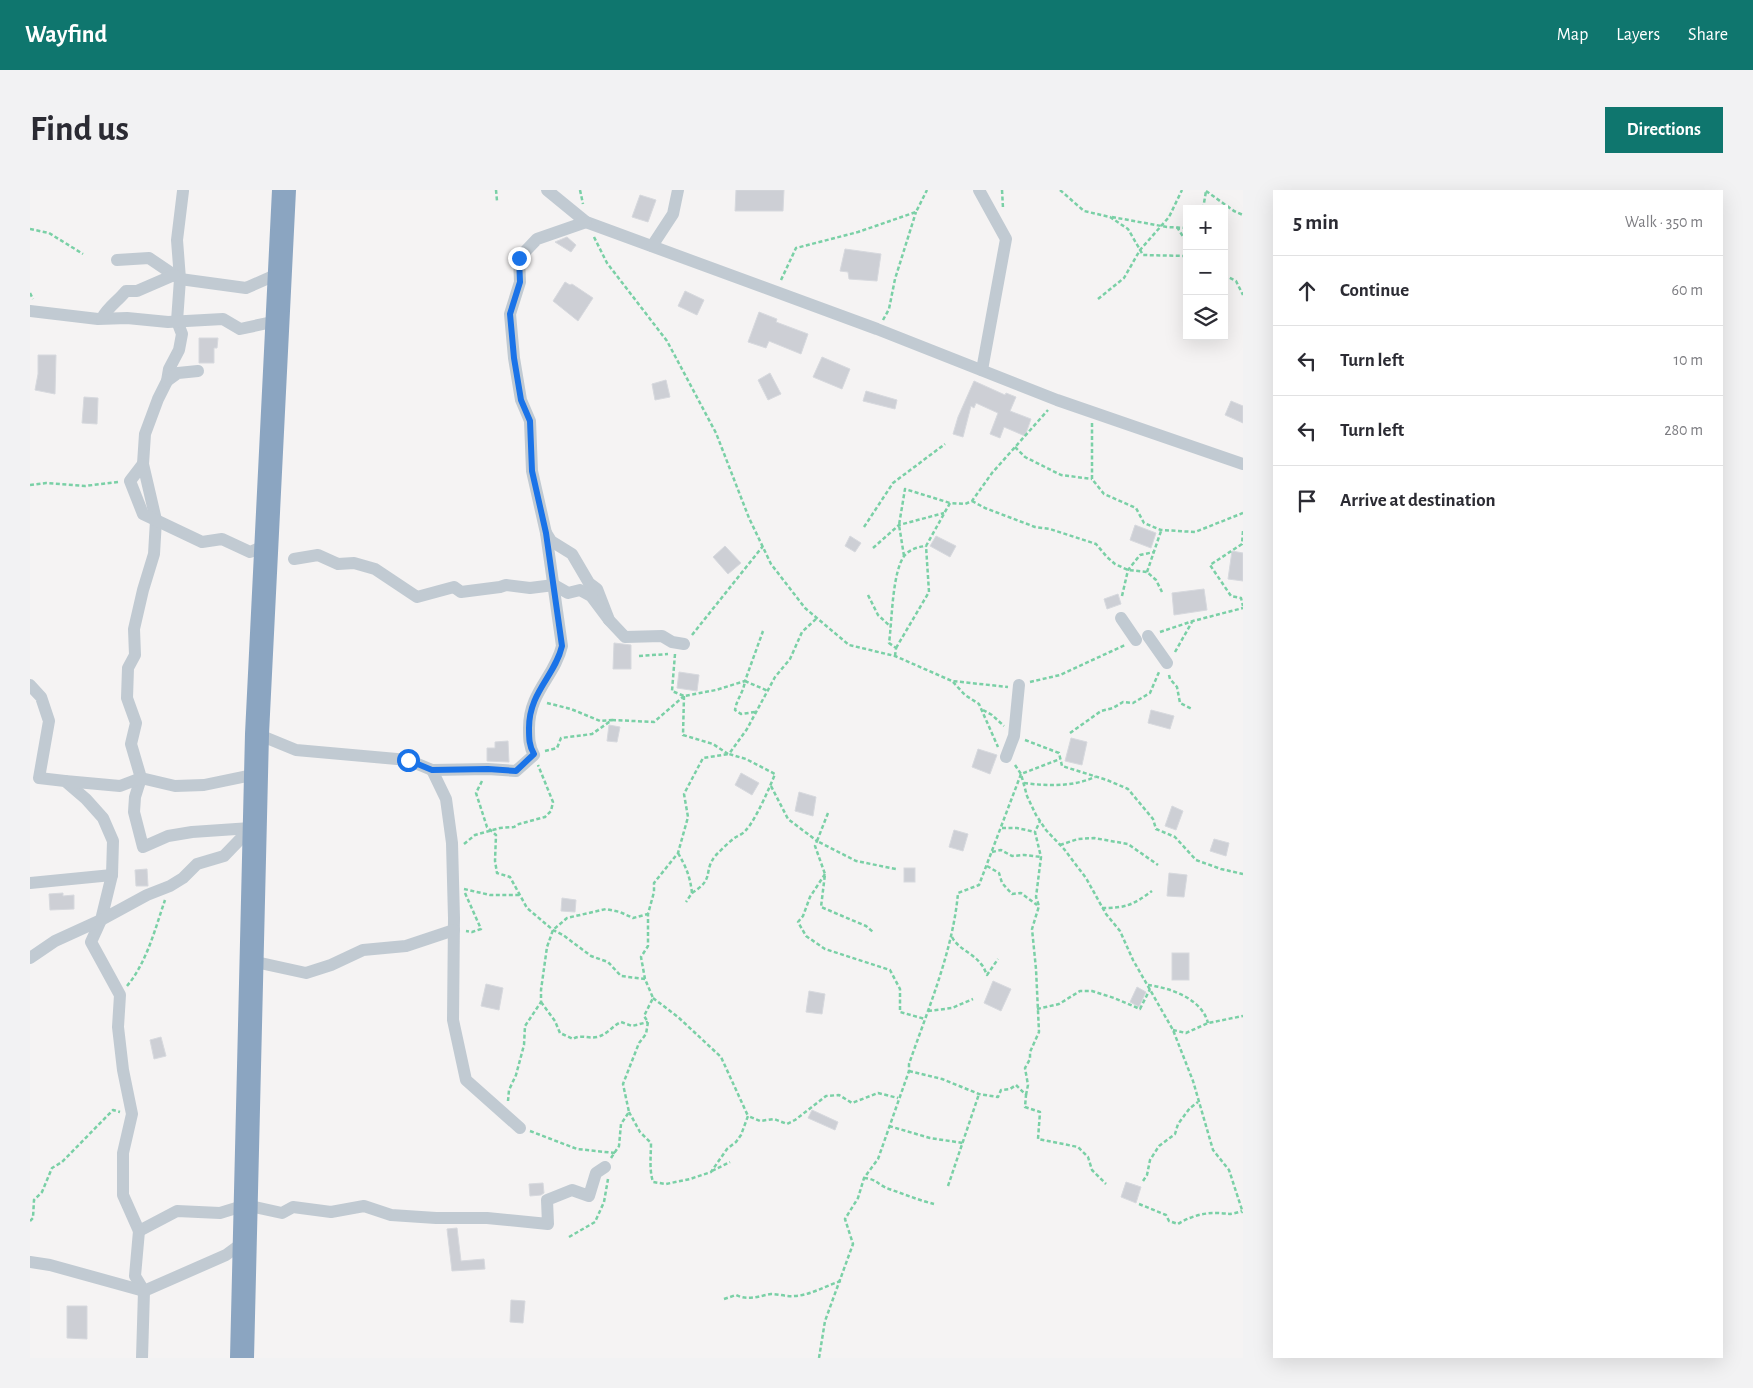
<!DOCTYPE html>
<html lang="en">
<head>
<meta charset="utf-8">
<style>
  :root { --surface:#fff; --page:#f2f2f3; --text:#2b2b33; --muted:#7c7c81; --line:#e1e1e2; --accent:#0f766e }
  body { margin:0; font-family:"Alegreya Sans",sans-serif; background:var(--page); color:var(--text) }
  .controls { position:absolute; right:15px; top:15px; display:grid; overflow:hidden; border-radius:0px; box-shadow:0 5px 20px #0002 }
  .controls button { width:45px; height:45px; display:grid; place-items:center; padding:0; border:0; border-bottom:1px solid var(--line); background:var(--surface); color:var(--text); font:25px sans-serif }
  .stop { position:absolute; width:15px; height:15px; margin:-11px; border:4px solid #1a73e8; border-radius:50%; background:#fff }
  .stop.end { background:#1a73e8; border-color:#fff; box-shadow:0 1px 5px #0008 }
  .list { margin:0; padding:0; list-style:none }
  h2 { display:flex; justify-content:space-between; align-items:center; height:65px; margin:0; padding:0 20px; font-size:21px }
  h2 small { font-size:16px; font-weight:400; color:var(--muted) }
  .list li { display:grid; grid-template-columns:32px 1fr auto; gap:15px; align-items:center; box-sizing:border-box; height:70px; padding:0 20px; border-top:1px solid var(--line) }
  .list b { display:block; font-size:19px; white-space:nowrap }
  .list em { font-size:16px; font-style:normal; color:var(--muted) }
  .icon { flex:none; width:28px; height:28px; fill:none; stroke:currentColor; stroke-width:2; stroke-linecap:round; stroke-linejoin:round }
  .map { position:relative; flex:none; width:1213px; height:1168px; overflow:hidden; border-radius:0px }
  header { display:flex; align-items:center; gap:30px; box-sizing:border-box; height:70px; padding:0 25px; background:var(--accent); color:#fff }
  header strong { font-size:24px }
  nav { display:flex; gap:28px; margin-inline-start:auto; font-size:18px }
  .intro { display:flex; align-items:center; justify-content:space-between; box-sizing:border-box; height:120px; padding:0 30px }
  h1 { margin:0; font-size:35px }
  .button { padding:12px 22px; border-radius:0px; background:var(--accent); color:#fff; font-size:18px; font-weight:700 }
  main { display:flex; gap:30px; padding:0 30px }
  aside { flex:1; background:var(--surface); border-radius:0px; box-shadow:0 5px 20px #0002 }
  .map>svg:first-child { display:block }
  .building { fill:#cdcfd5; stroke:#d7d9de }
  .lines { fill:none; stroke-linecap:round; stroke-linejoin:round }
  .path { stroke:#7ad0a6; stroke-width:2.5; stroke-dasharray:4 2.5; stroke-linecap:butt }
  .street { stroke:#c1cad2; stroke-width:12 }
  .highway { stroke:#8ba5c1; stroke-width:24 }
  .route { stroke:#1a73e8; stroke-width:6 }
</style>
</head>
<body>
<header>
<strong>Wayfind</strong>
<nav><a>Map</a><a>Layers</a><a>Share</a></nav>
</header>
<div class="intro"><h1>Find us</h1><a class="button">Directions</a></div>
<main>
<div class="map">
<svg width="1213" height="1168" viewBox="0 0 1213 1168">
  <rect width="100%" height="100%" fill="#f5f3f3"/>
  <g class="building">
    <polygon points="706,0 754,0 753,21 705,21"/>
    <polygon points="610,5 626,10 618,32 602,27"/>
    <polygon points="537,47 546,55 541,62 525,52"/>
    <polygon points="815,59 851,64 847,91 819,89 818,82 810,81"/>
    <polygon points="535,92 540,95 542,94 563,108 548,131 523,111"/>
    <polygon points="655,101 674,110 667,125 648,116"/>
    <polygon points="729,122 747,129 746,132 778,144 771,164 739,151 736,158 718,152"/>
    <polygon points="169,148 188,148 187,158 184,158 184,173 169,173"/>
    <polygon points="8,165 26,165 25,204 5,200 8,184"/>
    <polygon points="792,167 820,179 812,199 783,187"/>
    <polygon points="740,183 751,204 738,210 728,190"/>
    <polygon points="636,190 640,207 625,210 622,194"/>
    <polygon points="944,191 975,205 976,203 986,207 980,221 1001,229 995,246 974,237 970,248 960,244 968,223 946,213 944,218 941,216 933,247 923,244 928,227"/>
    <polygon points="836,201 867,210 865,219 833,211"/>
    <polygon points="54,207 68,208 67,234 52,233"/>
    <polygon points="1201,211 1213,216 1213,233 1195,225"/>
    <polygon points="1105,335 1126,343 1121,358 1100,350"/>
    <polygon points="820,346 831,353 825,362 815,356"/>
    <polygon points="906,346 926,356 920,367 900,356"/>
    <polygon points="695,356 711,373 698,384 683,367"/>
    <polygon points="1202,361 1213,363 1213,391 1198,389"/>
    <polygon points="1174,399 1177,420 1144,425 1142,403"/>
    <polygon points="1088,404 1091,414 1077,419 1074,409"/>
    <polygon points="584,453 601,455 601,479 583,479"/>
    <polygon points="649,482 669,485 667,501 647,498"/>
    <polygon points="1121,520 1144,526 1140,539 1118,533"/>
    <polygon points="579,535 590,537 587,552 577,551"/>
    <polygon points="1041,548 1057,552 1052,575 1035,571"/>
    <polygon points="478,551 479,572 457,571 457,558 465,558 465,552"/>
    <polygon points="948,559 967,565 960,584 942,577"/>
    <polygon points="711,583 729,593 722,605 705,595"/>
    <polygon points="769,602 786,607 783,626 765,621"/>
    <polygon points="1142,616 1153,621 1146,640 1135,636"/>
    <polygon points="924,640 938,644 933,661 919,657"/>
    <polygon points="1184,649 1199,653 1196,666 1180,661"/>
    <rect x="874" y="678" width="11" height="14"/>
    <polygon points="117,679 118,696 106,696 105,680"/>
    <polygon points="1139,683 1157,685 1154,707 1137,706"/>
    <polygon points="33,703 33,706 44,705 44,719 20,720 19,704"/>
    <polygon points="532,708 546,710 545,722 531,721"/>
    <rect x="1142" y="763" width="17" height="27"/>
    <polygon points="963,791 981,799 971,821 954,813"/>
    <polygon points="456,794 473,798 469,820 451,816"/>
    <polygon points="1107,797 1116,802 1109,817 1100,812"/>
    <polygon points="779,801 795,804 792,824 776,822"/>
    <polygon points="131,847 136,866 124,869 120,850"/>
    <polygon points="782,920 808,932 805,940 778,928"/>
    <polygon points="1096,992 1111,997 1106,1013 1091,1007"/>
    <polygon points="513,993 514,1003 511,1005 500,1006 499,994"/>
    <polygon points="427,1038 431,1071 454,1069 455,1079 422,1081 417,1039"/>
    <polygon points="481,1110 495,1111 493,1133 480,1132"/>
    <polygon points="37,1116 57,1116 57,1149 37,1148"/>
  </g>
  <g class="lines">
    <g class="path">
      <polyline points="466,0 467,11"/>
      <polyline points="550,0 553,14"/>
      <polyline points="972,0 973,18"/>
      <polyline points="1030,0 1054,21 1080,27 1098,39 1113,65 1157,66"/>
      <polyline points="1176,1 1204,21 1213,25"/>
      <polyline points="1173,19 1176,1"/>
      <polyline points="1082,27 1137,37 1157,38"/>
      <polyline points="1147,37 1157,53"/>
      <polyline points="0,39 19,43 53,64"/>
      <polyline points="564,47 577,73 637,151 686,243 719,328 741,374 775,418 819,455 865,466 922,491 978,497"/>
      <polyline points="1194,85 1206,91 1213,105"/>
      <polyline points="751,90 766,58 828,42 886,22 897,0"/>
      <polyline points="0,103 3,109"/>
      <polyline points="1068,109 1094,88 1110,60 1139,27 1152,0"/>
      <polyline points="853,130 859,119 865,89 886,22"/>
      <polyline points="1062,233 1062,289 1074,304 1106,318 1114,333 1131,340 1165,342 1213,323"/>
      <polyline points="985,257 995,267 1031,285 1062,289"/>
      <polyline points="0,295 16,293 55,296 88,292"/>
      <polyline points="942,311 955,318 1005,337 1020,339 1066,354 1077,367 1085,374 1098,380 1117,382 1126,390 1132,402"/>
      <polyline points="834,337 863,293 915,254"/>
      <polyline points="1213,341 1212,354 1180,375 1201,406 1211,408 1213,416"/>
      <polyline points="843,358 869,335 914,323"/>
      <polyline points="874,366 869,335 875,299 920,313"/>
      <polyline points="1117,382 1131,341"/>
      <polyline points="838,405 848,425 861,437"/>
      <polyline points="1092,406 1098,380 1110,365 1124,362"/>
      <polyline points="1130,442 1163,431 1213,418"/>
      <polyline points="662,445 733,356"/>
      <polyline points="866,458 899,402 896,356"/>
      <polyline points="1145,462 1162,432"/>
      <polyline points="645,464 642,501 654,506 686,500 715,491 733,441"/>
      <polyline points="609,466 638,464"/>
      <path d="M865,466L866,458L859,453C862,433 862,380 875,365C881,359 887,357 896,356L920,313L935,314L942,311L962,283L1018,220"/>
      <polyline points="1139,485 1140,489 1147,497 1150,513 1162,519"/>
      <polyline points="923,492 935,505 949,514 968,557"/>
      <polyline points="1000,492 1030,485 1095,455"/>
      <polyline points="654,506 653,545 683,554 698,564"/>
      <polyline points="953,520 962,525 974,536"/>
      <path d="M725,522L711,524L705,520C707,508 713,504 715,491L738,501"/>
      <polyline points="582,530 624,532 654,506"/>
      <polyline points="1040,543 1071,521 1083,518 1093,512 1103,513 1120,503 1129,482"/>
      <polyline points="995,550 1029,563 1032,576 1077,590 1098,599 1123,629 1126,639 1145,647 1166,670 1191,679 1213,684"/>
      <polyline points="515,561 527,558 531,548 562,544 582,530 570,531 541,519 517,513"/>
      <polyline points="985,575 991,584 997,606 1006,625 1016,640 1034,659 1056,688 1076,724 1090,741 1103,770 1143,840 1163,891 1183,960 1199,980 1213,1023"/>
      <polyline points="452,591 446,603 457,637 466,645 465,671 467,683 480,687 497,718 523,740 533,745 561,766 578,772 591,786 615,789"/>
      <path d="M994,593C1018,596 1042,597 1065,587"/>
      <polyline points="741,596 758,629 787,651 785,656 795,684 791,717 836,736 843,742"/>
      <polyline points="798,623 787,651 826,671 866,679"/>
      <polyline points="972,638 987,638 1005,642"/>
      <polyline points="434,654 445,645 470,638 484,637 489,634 515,627 521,621 523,612 508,575"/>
      <polyline points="1030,655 1048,649 1064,648 1098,654 1128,675"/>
      <polyline points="962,662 971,660 982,666 994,665 1011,667"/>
      <path d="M648,663C656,677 660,686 662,703L656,712"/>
      <polyline points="957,676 969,683 972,693 982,704 991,703 1007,715"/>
      <polyline points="795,684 780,707 773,726 768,732 776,746 795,759 860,780 870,799 870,822 895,829"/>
      <polyline points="434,699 460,705 490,705"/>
      <polyline points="435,703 451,739 442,742 436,741"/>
      <path d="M662,703C686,688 672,682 686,665C692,659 700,651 706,647C710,645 714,643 716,640C725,631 740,597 745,584L716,569L699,564L717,539L745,487L760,469L772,442L787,428"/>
      <path d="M1072,718C1096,718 1103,715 1122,701"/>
      <path d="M922,747C928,759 943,763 951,774C954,777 955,781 957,785L968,769"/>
      <path d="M1118,795C1141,798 1172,809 1178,833"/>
      <path d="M97,796C117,772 125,739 135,710"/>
      <polyline points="623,808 648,827 691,867 718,926"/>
      <path d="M511,812L525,831L530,843L543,849C551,844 558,849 567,847C577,845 582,836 591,832L602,836L618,832"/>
      <polyline points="1007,819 1029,814 1050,801 1062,801 1084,808 1110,819 1120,799"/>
      <polyline points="898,821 922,818 943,809"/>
      <polyline points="1143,840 1156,843 1178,833 1213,826"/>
      <polyline points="879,881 912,889 949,904 968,907 971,900 980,899 986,895 996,905 995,917 1010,922 1008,949 1048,957 1058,967 1062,980 1076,994"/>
      <polyline points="996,905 998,895 995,878 1000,869 1000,862 1009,842 1006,779 1002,739 1009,716 1006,707 1011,667 1005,642 1010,631"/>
      <polyline points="478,911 479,900 486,885 494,855 495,836 511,812 511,800 517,757 523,740 537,728 576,719 590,722 603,728 618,724"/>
      <path d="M599,922L610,942L621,953C621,966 619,979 623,992L636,994L660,989L681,982L697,959L706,952L711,945L718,926L730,931L744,929L757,934L765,930L796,906L809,905L822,913L848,903L868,908"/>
      <polyline points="859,936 900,948 933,953"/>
      <polyline points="500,941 547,959 585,963"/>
      <polyline points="581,968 589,956 591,934 599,922 593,894 609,853 616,844 618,832 614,826 623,808 615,789 611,767 618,756 618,724 624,702 624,693 648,663 658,627 654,604 673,568 699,564"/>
      <polyline points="682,981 700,972"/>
      <path d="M834,988C847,989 848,995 859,999C874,1004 888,1010 904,1014"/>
      <polyline points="1113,991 1117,985 1120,970 1129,956 1145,944 1148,934 1160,918 1168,912"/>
      <polyline points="918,996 949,904"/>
      <path d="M1109,1014L1136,1025L1139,1031L1148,1034C1159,1027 1172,1023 1185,1023C1200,1023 1197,1026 1212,1021"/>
      <polyline points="0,1031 3,1028 4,1010 12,1002 22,978 32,972 83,920 90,922"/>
      <polyline points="539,1047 565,1032 574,1012 578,989"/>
      <path d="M694,1109L706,1105C718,1111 729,1106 741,1104C749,1104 757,1107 765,1106C781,1105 795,1096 811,1091"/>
      <path d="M789,1168L795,1131L823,1054L815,1029L828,1008L834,988L848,969L879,881V874C898,819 923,761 928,703L949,695L991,584L1030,569"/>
    </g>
    <g class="street">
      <polyline points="517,0 556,32 847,139 1027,210 1213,274"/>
      <polyline points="949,0 976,49 952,180"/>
      <polyline points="153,1 147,50 150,89 147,131 152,144 149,160 139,179 137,191 128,209 115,244 113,274 126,330 124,364 113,400 104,439 105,465 98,478 97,508 106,533 101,554 111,588 105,607 104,622 113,657 138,646 162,642 221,638"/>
      <polyline points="622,56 643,24 648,0"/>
      <polyline points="87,70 119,68 150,89 216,98 250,83"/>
      <polyline points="0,121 68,129 97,128 138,132 193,129 210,139 247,131"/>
      <path d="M72,128C78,117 88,111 96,101H107L144,85"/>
      <polyline points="137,191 148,183 168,181"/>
      <polyline points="113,274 100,291 113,324 172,352 192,349 220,362 237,355"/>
      <polyline points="516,343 521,351 542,364 559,393 567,399 579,430 595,447 632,446 642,452 654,454"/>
      <polyline points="264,369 288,365 308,374 324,373 345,379 387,407 424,397 431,402 470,397 476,395 500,398 524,395 538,403 550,400 561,406 579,430"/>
      <polyline points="1091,428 1106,450"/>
      <polyline points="1118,446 1137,473"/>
      <polyline points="0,495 11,507 19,531 9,588 35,591 56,609 73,628 83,651 82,685 71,730 61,752 90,805 88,837 93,880 102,924 93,963 93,1005 109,1041 147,1021 190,1023 216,1015 252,1023 263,1017 301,1022 334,1016 361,1025 406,1028 457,1028 518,1034 517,1010 542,1000 559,1006 566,983 575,977"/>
      <path d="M227,544L266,560L378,570L402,580L458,579L486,581L504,565C499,556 499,548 499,538C499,502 525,486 532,456L516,343L502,281L500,231L491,210L484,168L480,124L490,92L489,68L507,49L556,32"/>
      <polyline points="976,567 984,546 989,495"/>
      <polyline points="402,580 416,609 422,653 424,728 423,830 436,890 490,938"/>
      <polyline points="35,591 90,596 111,588 145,596 174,595 227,584"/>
      <polyline points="0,693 82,685"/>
      <polyline points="0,768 25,751 71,730 117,705 140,696 153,688 167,674 194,666 221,638 222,634"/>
      <polyline points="221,771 276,783 301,775 333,760 376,756 424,740"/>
      <polyline points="109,1041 105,1086 114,1101 112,1168"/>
      <polyline points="0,1072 20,1075 114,1101 196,1065 215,1051"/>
    </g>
    <polyline class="highway" points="212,1168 227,544 254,0"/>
  </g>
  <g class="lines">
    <path class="route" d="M378,570L402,580L458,579L486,581L504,564C499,556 499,548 499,538C499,502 525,486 532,456L516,343L502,281L500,231L491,210L484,168L480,124L490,92L489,68"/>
  </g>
</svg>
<div class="controls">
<button>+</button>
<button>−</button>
<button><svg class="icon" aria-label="layers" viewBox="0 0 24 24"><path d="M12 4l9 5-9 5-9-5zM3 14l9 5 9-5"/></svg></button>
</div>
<div class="stop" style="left:378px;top:570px"></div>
<div class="stop end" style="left:489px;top:68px"></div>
</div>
<aside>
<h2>5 min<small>Walk · 350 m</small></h2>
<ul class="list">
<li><svg class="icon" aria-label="ahead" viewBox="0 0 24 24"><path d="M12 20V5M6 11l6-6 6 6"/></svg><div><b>Continue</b></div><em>60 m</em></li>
<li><svg class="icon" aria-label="left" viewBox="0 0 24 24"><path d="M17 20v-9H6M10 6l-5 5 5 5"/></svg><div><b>Turn left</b></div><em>10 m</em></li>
<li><svg class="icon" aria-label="left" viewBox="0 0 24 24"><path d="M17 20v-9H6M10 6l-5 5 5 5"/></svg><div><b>Turn left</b></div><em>280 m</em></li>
<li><svg class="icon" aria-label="arrive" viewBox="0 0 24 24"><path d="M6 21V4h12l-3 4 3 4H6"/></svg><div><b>Arrive at destination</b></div></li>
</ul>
</aside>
</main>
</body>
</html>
